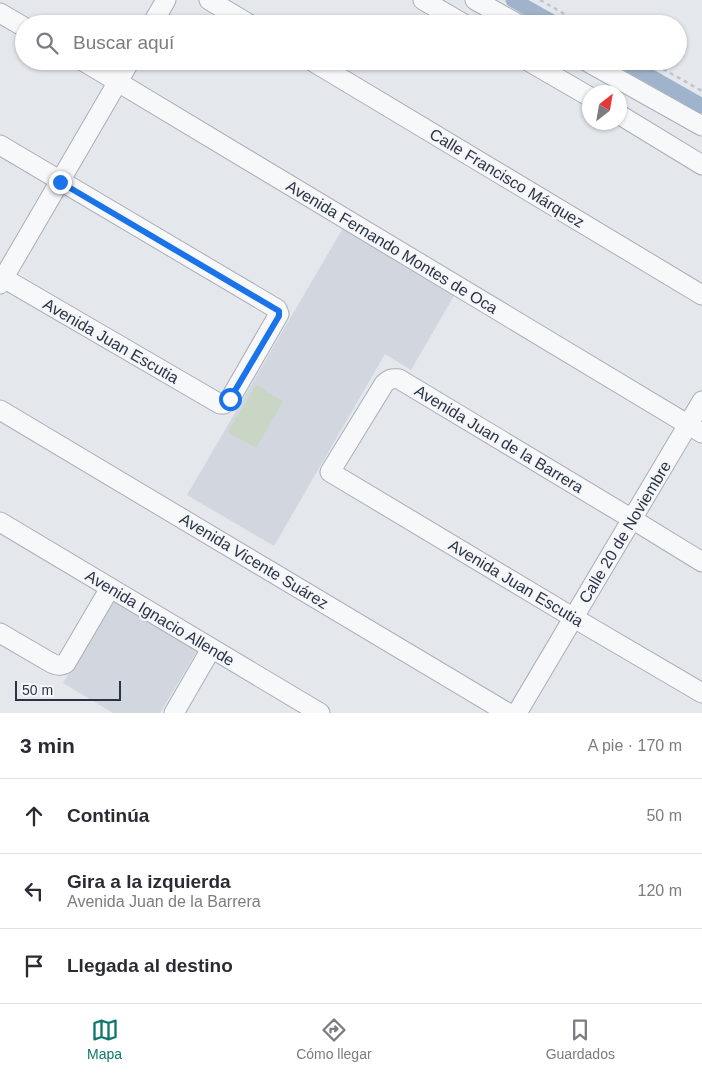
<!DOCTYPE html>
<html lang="es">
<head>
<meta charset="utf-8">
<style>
  :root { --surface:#fff; --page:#f7f7f7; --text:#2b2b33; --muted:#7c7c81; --line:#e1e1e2; --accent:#0f766e }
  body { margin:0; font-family:Helvetica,sans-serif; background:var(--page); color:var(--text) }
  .compass { position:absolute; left:582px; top:85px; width:45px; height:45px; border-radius:50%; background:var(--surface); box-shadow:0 1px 4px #0004; rotate:31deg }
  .scale { position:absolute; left:15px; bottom:12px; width:106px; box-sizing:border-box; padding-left:5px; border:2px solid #2b3445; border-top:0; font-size:14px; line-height:18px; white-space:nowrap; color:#2b3445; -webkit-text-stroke:4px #f4f6f9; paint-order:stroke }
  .stop { position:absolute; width:15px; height:15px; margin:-11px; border:4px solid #1a73e8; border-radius:50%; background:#fff }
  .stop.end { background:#1a73e8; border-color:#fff; box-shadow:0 1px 5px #0008 }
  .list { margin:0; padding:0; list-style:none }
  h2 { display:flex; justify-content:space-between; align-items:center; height:65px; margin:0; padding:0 20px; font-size:21px }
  h2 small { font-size:16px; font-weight:400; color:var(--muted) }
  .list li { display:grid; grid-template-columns:32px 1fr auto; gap:15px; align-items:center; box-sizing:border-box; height:75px; padding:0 20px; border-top:1px solid var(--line) }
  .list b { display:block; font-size:19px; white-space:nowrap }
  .list p { margin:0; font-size:16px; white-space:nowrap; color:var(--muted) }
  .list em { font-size:16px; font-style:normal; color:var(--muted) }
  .icon { flex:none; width:28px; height:28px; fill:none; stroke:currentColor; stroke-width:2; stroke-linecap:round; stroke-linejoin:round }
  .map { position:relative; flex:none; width:702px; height:713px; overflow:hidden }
  .search { position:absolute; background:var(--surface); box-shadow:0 1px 4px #0004; left:15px; right:15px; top:15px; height:55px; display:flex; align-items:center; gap:12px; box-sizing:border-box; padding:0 18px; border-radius:28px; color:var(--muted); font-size:19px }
  .sheet { height:290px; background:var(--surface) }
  nav { display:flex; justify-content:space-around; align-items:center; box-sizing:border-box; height:70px; border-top:1px solid var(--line); background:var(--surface); font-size:14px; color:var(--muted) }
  nav a { display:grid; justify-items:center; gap:2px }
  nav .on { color:var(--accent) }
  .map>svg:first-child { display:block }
  .built { fill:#d2d6de }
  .green { fill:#c9d6c5 }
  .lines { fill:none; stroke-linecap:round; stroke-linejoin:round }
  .canal { stroke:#9fb4cc; stroke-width:15 }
  .minor-casing { stroke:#a9aeb7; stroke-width:21 }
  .path { stroke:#c2c5cb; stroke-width:2.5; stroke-dasharray:4 4; stroke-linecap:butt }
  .minor { stroke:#f7f8fa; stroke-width:19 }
  .route { stroke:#1a73e8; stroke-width:6 }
  .labels { text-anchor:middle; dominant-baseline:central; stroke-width:4.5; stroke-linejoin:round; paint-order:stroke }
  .street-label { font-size:16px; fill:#2b3445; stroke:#f4f6f9 }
</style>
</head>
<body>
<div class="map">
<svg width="702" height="713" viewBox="0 0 702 713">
  <rect width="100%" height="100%" fill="#e4e7ec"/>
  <g class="built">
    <polygon points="343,228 455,294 411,370 385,354 274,546 187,495"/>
    <polygon points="113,600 197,651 160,713 113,713 63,683"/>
  </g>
  <polygon class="green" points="256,385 283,401 256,448 228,432"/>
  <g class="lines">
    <g class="canal">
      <polyline points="513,0 556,24"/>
      <polyline points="623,61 702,106"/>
    </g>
    <defs>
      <g id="minor">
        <polyline points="209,0 249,24"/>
        <polyline points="423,0 464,24"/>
        <polyline points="475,0 518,24"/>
        <polyline points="0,13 24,27"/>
        <polyline points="152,24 166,0"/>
        <polyline points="83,61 702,433"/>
        <polyline points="312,61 702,295"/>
        <polyline points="528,61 590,97"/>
        <polyline points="586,61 702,126"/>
        <polyline points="620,115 702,165"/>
        <polyline points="0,145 277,309 279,314 230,399 224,404 220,404 0,276"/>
        <polyline points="0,284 130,61"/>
        <polyline points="0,410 508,713"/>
        <polyline points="0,522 320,713"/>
        <path d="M702,562L632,519L399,379C392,378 389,379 384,384L330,472L574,618L702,693"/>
        <path d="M0,633L48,661C54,665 60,667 66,663L110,588"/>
        <polyline points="174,713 211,649"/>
        <polyline points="517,713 702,401"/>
      </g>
    </defs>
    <use href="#minor" class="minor-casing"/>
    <g class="path">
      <polyline points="540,0 582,24"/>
      <polyline points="649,61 702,91"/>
    </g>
    <use href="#minor" class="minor"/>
  </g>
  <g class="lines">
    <polyline class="route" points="60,182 279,311 279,316 230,399"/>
  </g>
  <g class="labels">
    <g class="street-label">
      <text transform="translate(507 178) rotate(31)">Calle Francisco Márquez</text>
      <text transform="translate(392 247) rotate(31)">Avenida Fernando Montes de Oca</text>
      <text transform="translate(111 341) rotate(30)">Avenida Juan Escutia</text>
      <text transform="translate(499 439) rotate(31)">Avenida Juan de la Barrera</text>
      <text transform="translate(625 532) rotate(-59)">Calle 20 de Noviembre</text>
      <text transform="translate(254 561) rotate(31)">Avenida Vicente Suárez</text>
      <text transform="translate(516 583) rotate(31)">Avenida Juan Escutia</text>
      <text transform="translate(160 618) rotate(31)">Avenida Ignacio Allende</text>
    </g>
  </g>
</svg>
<svg class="compass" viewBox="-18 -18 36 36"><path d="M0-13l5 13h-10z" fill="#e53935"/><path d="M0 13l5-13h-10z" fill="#7c7c81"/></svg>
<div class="scale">50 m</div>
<div class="stop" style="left:230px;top:399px"></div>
<div class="stop end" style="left:60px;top:182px"></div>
<div class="search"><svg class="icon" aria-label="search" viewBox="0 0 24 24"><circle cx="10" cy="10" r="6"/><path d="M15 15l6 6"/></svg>Buscar aquí</div>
</div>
<section class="sheet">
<h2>3 min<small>A pie · 170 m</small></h2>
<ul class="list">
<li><svg class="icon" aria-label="ahead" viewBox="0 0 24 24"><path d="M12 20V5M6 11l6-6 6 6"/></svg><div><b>Continúa</b></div><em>50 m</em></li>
<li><svg class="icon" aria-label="left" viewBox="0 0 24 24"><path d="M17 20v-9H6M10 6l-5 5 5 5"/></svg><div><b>Gira a la izquierda</b><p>Avenida Juan de la Barrera</p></div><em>120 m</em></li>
<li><svg class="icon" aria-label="arrive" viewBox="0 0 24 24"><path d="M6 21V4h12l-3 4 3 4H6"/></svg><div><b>Llegada al destino</b></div></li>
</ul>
</section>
<nav>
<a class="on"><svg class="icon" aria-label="map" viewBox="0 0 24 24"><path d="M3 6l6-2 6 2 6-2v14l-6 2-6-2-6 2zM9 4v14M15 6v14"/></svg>Mapa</a>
<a><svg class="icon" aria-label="directions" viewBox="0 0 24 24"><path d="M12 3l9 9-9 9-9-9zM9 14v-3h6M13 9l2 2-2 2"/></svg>Cómo llegar</a>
<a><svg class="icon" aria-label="saved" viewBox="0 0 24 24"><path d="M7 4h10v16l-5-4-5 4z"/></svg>Guardados</a>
</nav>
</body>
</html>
